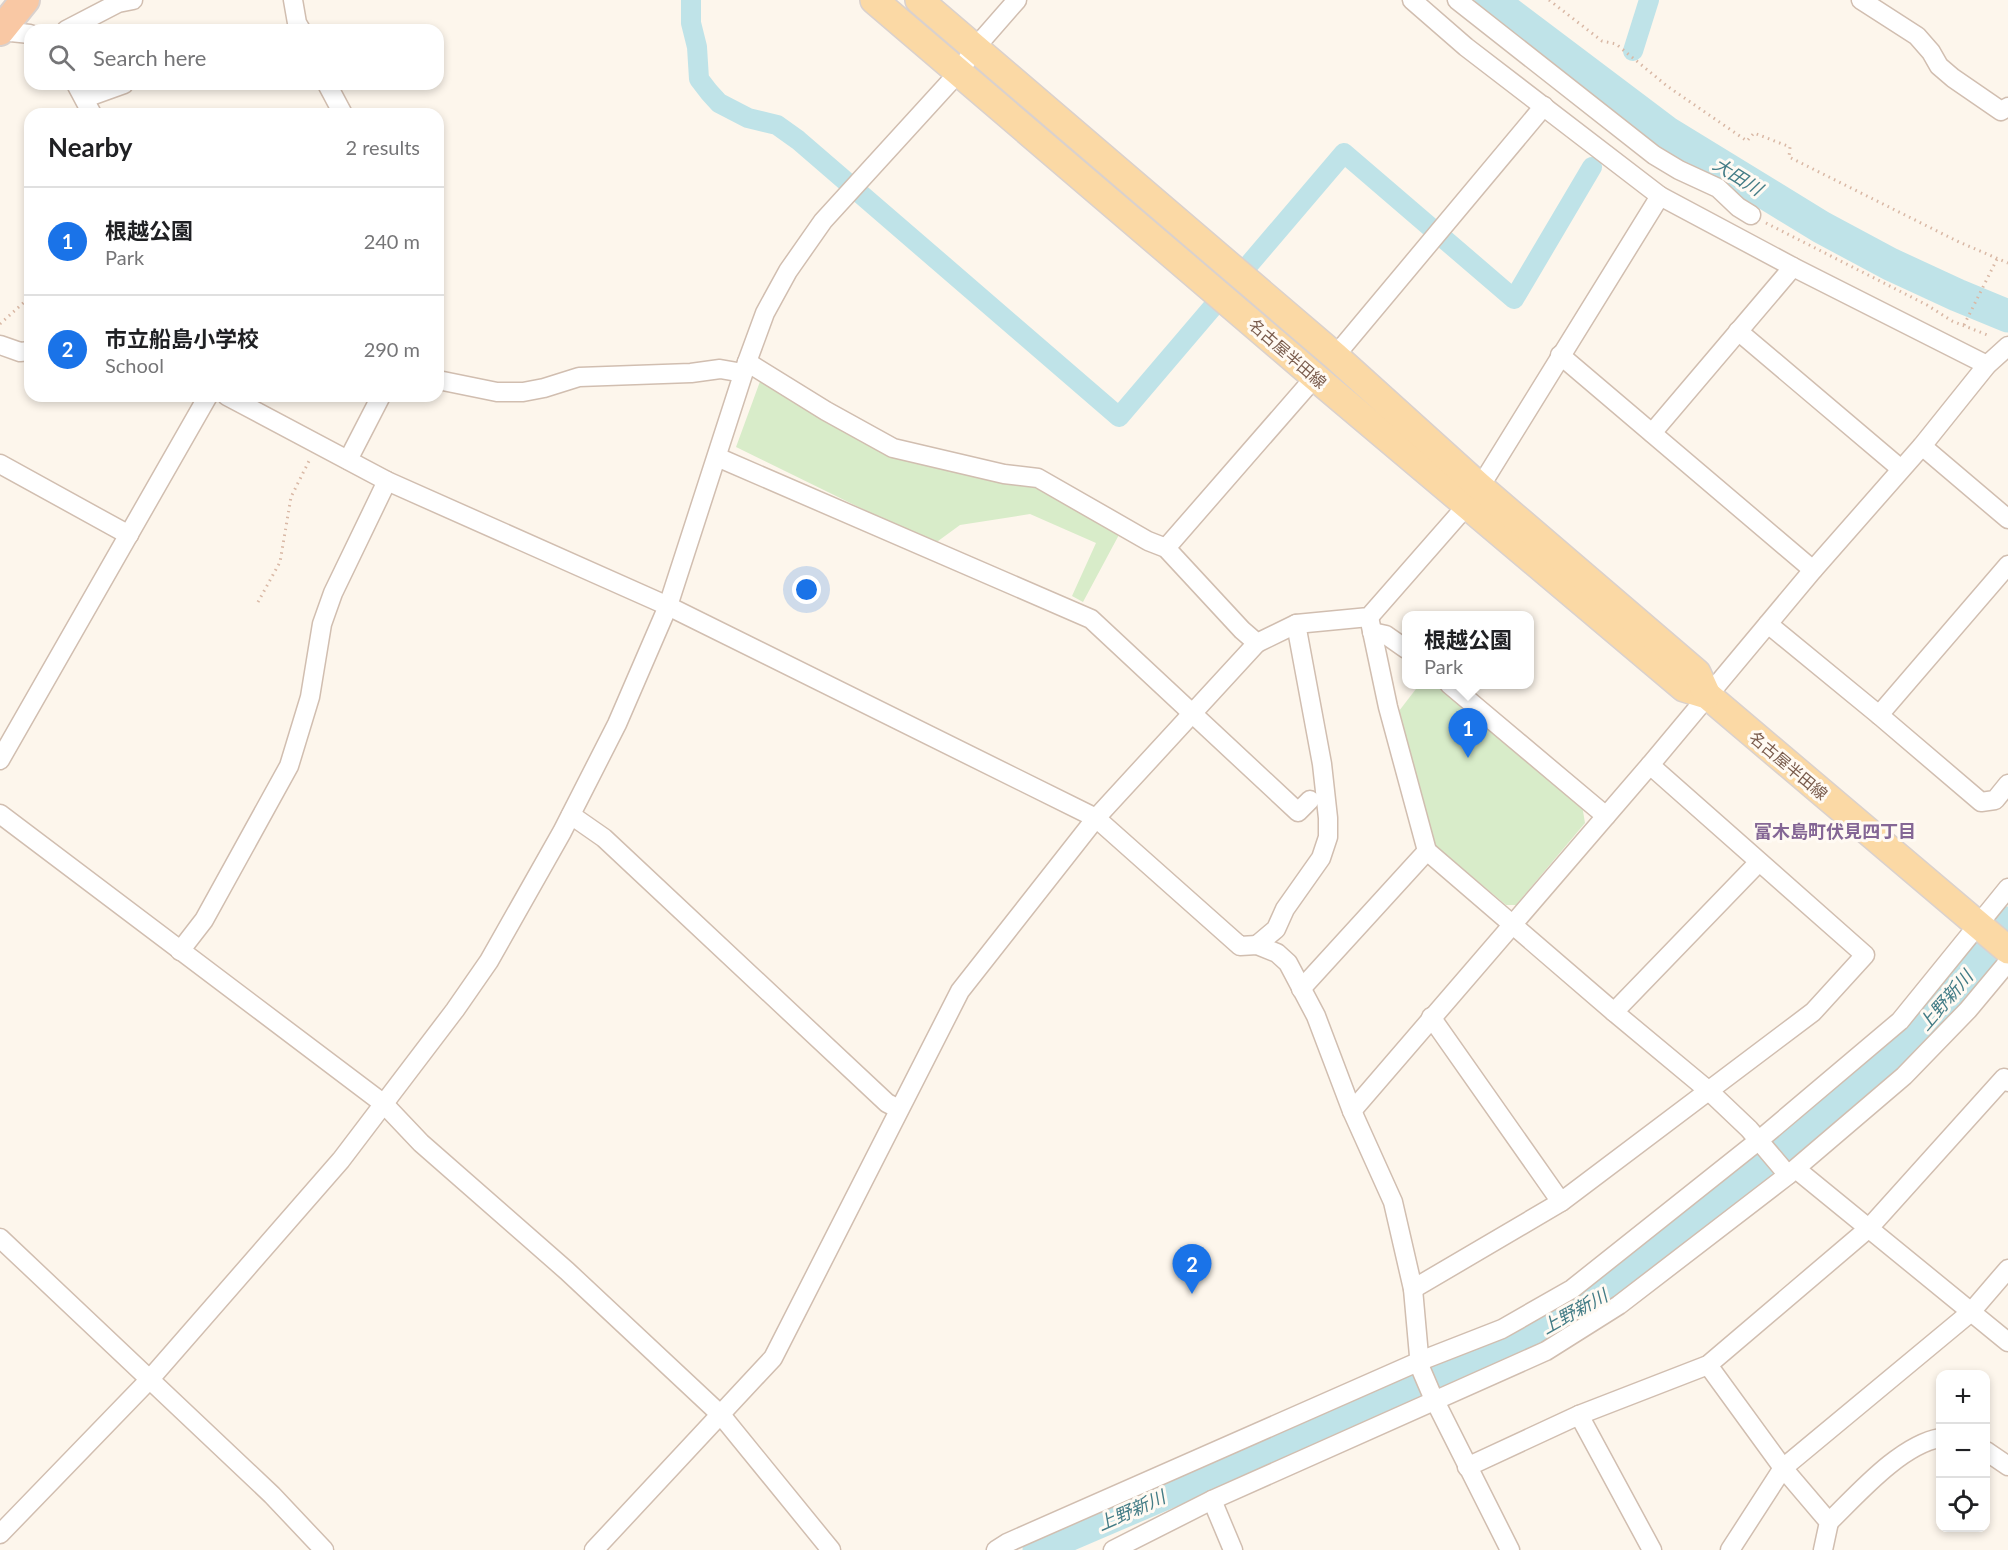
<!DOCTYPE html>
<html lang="en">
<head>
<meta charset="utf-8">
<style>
  :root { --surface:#fff; --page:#f6f6f6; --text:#202124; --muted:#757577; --line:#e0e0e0; --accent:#1a73e8 }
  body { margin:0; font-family:Lato,"Noto Sans JP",sans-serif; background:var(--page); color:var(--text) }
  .controls { position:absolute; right:18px; bottom:18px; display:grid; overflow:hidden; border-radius:12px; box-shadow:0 3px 9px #0003 }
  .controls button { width:54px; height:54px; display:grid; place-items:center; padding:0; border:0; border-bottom:2px solid var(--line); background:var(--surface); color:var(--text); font:30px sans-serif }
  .you { position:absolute; left:807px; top:590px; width:21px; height:21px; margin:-15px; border:4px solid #fff; border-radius:50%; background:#1a73e8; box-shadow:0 0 0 9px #1a73e833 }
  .badge { display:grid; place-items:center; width:39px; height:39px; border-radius:50%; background:var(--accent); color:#fff; font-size:20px; font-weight:700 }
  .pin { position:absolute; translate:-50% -50px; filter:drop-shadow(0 2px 3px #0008) }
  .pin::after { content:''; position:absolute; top:32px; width:21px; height:18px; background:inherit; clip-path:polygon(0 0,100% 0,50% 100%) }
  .popup { position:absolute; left:1402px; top:611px; width:132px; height:78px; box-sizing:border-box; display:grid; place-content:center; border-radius:12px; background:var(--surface); filter:drop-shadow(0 2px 4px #0005); font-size:20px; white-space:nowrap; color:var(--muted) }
  .popup b { font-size:22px; color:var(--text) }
  .popup::after { content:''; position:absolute; left:50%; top:100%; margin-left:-12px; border:12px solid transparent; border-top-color:var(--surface) }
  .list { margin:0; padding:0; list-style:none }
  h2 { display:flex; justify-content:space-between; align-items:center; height:78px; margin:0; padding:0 24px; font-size:26px }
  h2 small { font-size:20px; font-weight:400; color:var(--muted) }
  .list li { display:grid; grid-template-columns:39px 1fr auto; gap:18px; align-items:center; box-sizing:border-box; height:108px; padding:0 24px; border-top:2px solid var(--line) }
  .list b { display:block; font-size:22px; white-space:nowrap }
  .list p { margin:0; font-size:20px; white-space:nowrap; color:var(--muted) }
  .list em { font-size:20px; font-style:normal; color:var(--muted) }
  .icon { flex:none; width:33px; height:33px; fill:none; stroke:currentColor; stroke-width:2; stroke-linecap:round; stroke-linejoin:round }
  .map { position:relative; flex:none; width:2008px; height:1550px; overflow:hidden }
  .search { position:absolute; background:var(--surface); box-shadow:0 3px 9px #0003; left:24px; top:24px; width:420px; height:66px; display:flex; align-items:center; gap:15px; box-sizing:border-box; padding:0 21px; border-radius:18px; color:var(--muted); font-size:22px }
  .panel { position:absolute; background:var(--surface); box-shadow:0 3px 9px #0003; left:24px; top:108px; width:420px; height:294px; border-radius:18px }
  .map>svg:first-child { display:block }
  .green { fill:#d8ecc9 }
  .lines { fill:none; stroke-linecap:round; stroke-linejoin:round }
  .canal { stroke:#bfe3e8; stroke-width:20 }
  .river { stroke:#bfe3e8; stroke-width:33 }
  .minor-casing { stroke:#d1beb0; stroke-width:21 }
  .primary-casing { stroke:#dad1cd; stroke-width:30 }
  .trunk-casing { stroke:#dad1cd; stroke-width:32 }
  .path { stroke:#d9b8a5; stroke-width:3; stroke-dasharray:1.5 4.5; stroke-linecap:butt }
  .minor { stroke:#fff; stroke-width:18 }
  .primary { stroke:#fbd9a5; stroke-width:27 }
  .trunk { stroke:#f9c8a4; stroke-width:28 }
  .labels { text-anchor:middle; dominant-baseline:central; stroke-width:6; stroke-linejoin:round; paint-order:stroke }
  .street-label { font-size:16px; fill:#7a5c4d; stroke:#fffaf3 }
  .water-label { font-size:18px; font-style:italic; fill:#437c86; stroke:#fffaf3 }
  .neighbourhood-label { font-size:18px; font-weight:bold; fill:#846695; stroke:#fffaf3 }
</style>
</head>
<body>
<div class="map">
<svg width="2008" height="1550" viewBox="0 0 2008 1550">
  <rect width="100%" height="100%" fill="#fdf6ec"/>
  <g class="green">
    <polygon points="762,376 891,453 1039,486 1121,531 1083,602 1072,596 1096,543 1030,514 960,525 934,544 736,447"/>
    <polygon points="1419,685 1437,685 1582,805 1585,823 1516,905 1506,905 1433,844 1399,711"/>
  </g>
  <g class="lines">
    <g class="canal">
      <polyline points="691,0 691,23 697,47 699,79 709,92 719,103 748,118 777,125 798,140 1119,417 1344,153 1514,299 1592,167"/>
      <polyline points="1633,51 1649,0"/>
    </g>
    <g class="river">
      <polyline points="1491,0 1666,132 1821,227 1890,264 1957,295 2008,316"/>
      <polyline points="1039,1550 1052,1542 1404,1391 1546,1328 1603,1298 1717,1207 1857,1089 1933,1018 2008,923"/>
    </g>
    <defs>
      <g id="minor">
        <polyline points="293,0 297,23 301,30"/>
        <polyline points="1412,0 1466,47 1660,196 1793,267 1987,365"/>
        <polyline points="1457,0 1654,155 1679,170 1718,188 1738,207 1751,215"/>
        <polyline points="1861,0 1917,36 1931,52 1939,66 1953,78 2001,111 2008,107"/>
        <polyline points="66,30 118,3 133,0"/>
        <polyline points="1,31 30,34"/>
        <polyline points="76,84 92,114"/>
        <polyline points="327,84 343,114"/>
        <polyline points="85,98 124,84"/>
        <polyline points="1738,331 1901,469"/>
        <polyline points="0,345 20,352 30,351"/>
        <polyline points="1560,355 1813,570"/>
        <polyline points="1335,356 1544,106"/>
        <polyline points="747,362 826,411 893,448 1004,474 1038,478 1148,541 1166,548 1242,630 1257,643 1296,624 1369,617 1468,504 1480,487 1660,196"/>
        <polyline points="438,380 497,392 523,392 544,388 579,377 691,373 720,369 743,373"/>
        <polyline points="227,396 387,481 668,606 1096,818 1240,946 1257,945 1277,953 1288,963 1316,1016 1352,1111 1393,1202 1413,1289 1420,1367 1432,1395 1510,1550"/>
        <polyline points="1652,433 1793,267"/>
        <polyline points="1922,446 2008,519"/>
        <polyline points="717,457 1091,619 1298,812 1310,800"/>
        <polyline points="348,460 381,396"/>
        <polyline points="0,464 129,535"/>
        <polyline points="1166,548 1315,377"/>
        <polyline points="1768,624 1879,715 1981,802 1995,800 2008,784"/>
        <polyline points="1372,632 1386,635 1406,649"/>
        <polyline points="1449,684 1606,816"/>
        <polyline points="1879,715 2008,565"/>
        <polyline points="0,760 208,396"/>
        <polyline points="0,814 384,1104 421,1143 567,1271 721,1415 831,1550"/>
        <polyline points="571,815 604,838 887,1103 899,1109"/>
        <polyline points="1427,851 1614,1012 1709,1091 1749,1129 1788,1175 1904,1076 1968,1010 2008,962"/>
        <polyline points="1257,945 1276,929 1285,909 1321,858 1328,837 1328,818 1322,764 1296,624"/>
        <polyline points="180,951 204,920 289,766 310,697 322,624 333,593 387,481"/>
        <polyline points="1301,989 1427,851 1388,707 1369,617"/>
        <polyline points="1614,1012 1759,862"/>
        <polyline points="1431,1017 1561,1202"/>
        <polyline points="1352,1111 1650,765 1813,570 1922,446 1987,365 2008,346"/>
        <polyline points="1796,1169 2008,1342"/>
        <polyline points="0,1238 272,1495 324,1550"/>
        <polyline points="1413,1289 1561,1202 1813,1012 1865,955 1650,765"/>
        <polyline points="1708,1365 1783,1468 1829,1522 1823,1550"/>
        <polyline points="1579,1415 1652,1550"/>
        <polyline points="1986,1451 2008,1466"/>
        <polyline points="1467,1467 1579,1415 1708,1365 1869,1228 2004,1078 2008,1082"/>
        <polyline points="1212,1500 1233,1550"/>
        <path d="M1829,1522C1857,1495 1900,1445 1940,1438"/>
        <polyline points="0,1534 150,1379 341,1160 455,1010 489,961 562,832 617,724 668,606 747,362 765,313 788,271 823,221 959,72 975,48 1017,0"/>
        <polyline points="594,1550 773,1358 960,991 1096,818 1257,643"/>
        <polyline points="996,1550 1007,1543 1420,1361 1502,1329 1572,1289 1758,1141 1900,1021 2008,888"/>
        <polyline points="1113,1550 1212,1500 1546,1351 1619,1305 1788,1175"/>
        <polyline points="1730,1550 1783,1468 1971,1312 2008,1269"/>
      </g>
      <g id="primary">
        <polyline points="874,0 1315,377 1684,688 1707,695 2008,950"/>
        <polyline points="919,0 1335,356 1480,487 1697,673 1707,695"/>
      </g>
      <polyline id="trunk" points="0,31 25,0"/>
    </defs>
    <use href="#minor" class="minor-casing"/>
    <use href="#primary" class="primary-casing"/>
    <use href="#trunk" class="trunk-casing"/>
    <g class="path">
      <polyline points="1549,0 1602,41 1616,44 1667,86 1747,141 1754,133 1790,147 1789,157 1959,242 2008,263"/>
      <polyline points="266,113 268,114"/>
      <polyline points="1766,223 1927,305 1952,321 1990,336"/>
      <polyline points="0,324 30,297"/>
      <polyline points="1964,325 1997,259"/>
      <polyline points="258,602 280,562 291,497 310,459"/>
    </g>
    <use href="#minor" class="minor"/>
    <use href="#primary" class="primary"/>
    <use href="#trunk" class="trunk"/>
  </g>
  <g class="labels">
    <g class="street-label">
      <text transform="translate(1288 353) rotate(41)">名古屋半田線</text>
      <text transform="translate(1789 765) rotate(40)">名古屋半田線</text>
    </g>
    <g class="water-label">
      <text transform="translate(1738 176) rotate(32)">大田川</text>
      <text transform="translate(1945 1000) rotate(-49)">上野新川</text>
      <text transform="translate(1574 1311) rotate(-29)">上野新川</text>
      <text transform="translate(1131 1510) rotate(-24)">上野新川</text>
    </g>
    <g class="neighbourhood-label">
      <text x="1835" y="831">富木島町伏見四丁目</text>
    </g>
  </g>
</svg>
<div class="controls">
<button>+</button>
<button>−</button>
<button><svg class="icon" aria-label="locate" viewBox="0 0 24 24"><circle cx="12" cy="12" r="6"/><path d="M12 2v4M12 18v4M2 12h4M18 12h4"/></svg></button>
</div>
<div class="you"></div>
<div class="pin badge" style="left:1468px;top:758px">1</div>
<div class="popup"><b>根越公園</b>Park</div>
<div class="pin badge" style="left:1192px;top:1294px">2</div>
<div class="search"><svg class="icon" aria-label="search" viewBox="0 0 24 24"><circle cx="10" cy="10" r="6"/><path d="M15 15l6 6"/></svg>Search here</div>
<section class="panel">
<h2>Nearby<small>2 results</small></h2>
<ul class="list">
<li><span class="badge">1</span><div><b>根越公園</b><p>Park</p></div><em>240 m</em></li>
<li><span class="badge">2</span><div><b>市立船島小学校</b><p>School</p></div><em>290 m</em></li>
</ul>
</section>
</div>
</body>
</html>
